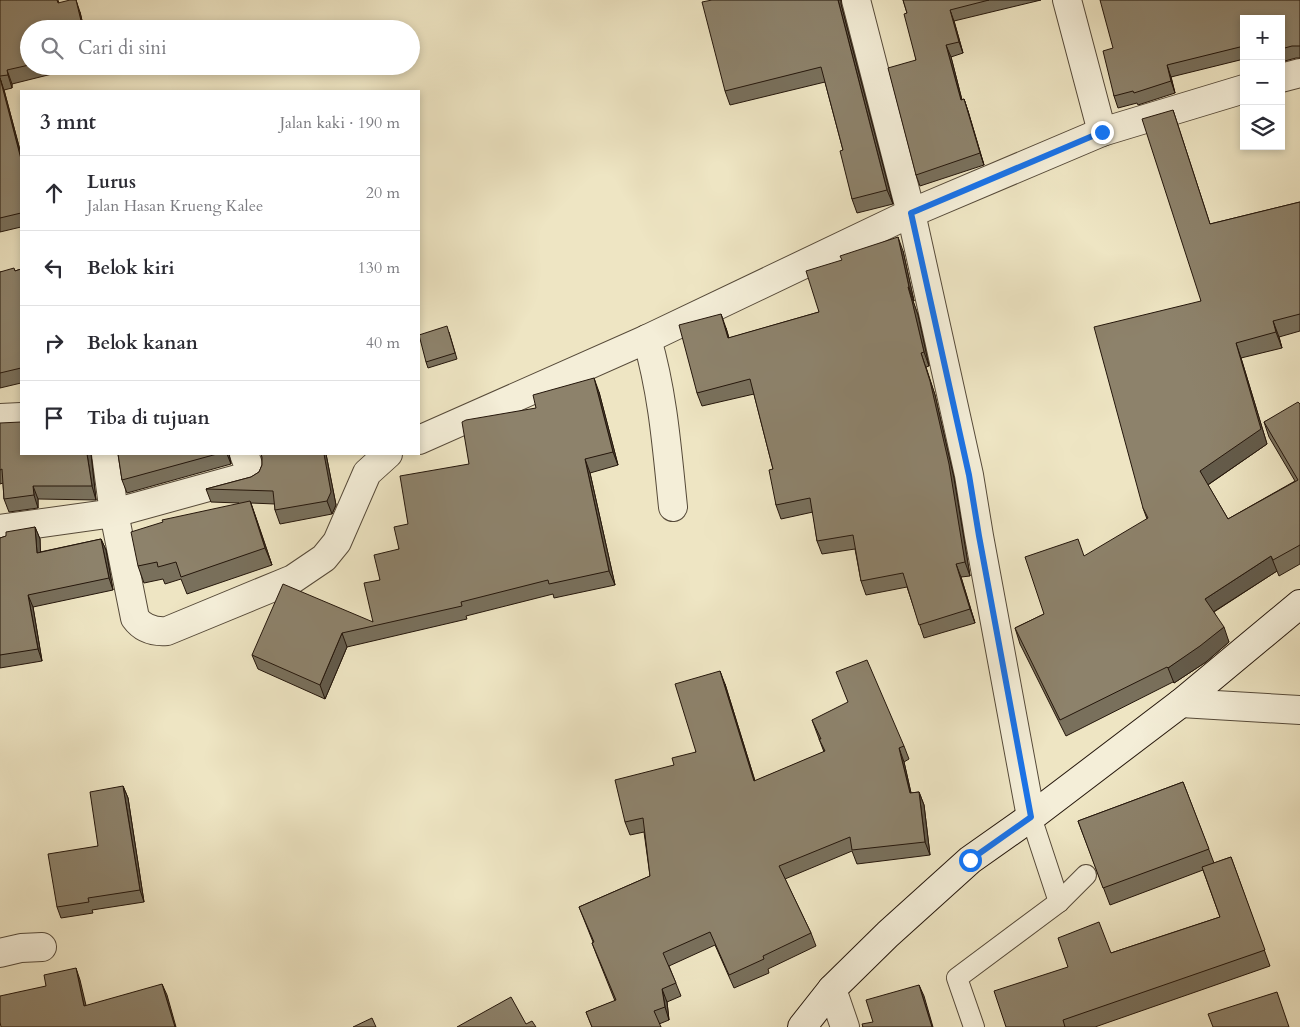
<!DOCTYPE html>
<html lang="id">
<head>
<meta charset="utf-8">
<style>
  :root { --surface:#fff; --page:#f2f2f3; --text:#2b2b33; --muted:#7c7c81; --line:#e1e1e2 }
  body { margin:0; font-family:Cardo,serif; background:var(--page); color:var(--text) }
  .controls { position:absolute; right:15px; top:15px; display:grid; overflow:hidden; border-radius:0px; box-shadow:0 2px 8px #0003 }
  .controls button { width:45px; height:45px; display:grid; place-items:center; padding:0; border:0; border-bottom:1px solid var(--line); background:var(--surface); color:var(--text); font:25px sans-serif }
  .stop { position:absolute; width:15px; height:15px; margin:-11px; border:4px solid #1a73e8; border-radius:50%; background:#fff }
  .stop.end { background:#1a73e8; border-color:#fff; box-shadow:0 1px 5px #0008 }
  .list { margin:0; padding:0; list-style:none }
  h2 { display:flex; justify-content:space-between; align-items:center; height:65px; margin:0; padding:0 20px; font-size:21px }
  h2 small { font-size:16px; font-weight:400; color:var(--muted) }
  .list li { display:grid; grid-template-columns:32px 1fr auto; gap:15px; align-items:center; box-sizing:border-box; height:75px; padding:0 20px; border-top:1px solid var(--line) }
  .list b { display:block; font-size:19px; white-space:nowrap }
  .list p { margin:0; font-size:16px; white-space:nowrap; color:var(--muted) }
  .list em { font-size:16px; font-style:normal; color:var(--muted) }
  .icon { flex:none; width:28px; height:28px; fill:none; stroke:currentColor; stroke-width:2; stroke-linecap:round; stroke-linejoin:round }
  .map { position:relative; flex:none; width:1300px; height:1027px; overflow:hidden }
  .search { position:absolute; background:var(--surface); box-shadow:0 2px 8px #0003; left:20px; top:20px; width:400px; height:55px; display:flex; align-items:center; gap:12px; box-sizing:border-box; padding:0 18px; border-radius:28px; color:var(--muted); font-size:19px }
  .panel { position:absolute; background:var(--surface); box-shadow:0 2px 8px #0003; left:20px; top:90px; width:400px; height:365px; border-radius:0px }
  .map>svg:first-child { display:block }
  .lines { fill:none; stroke-linecap:round; stroke-linejoin:round }
  .lane-casing { stroke:#564a39; stroke-width:22 }
  .street-casing { stroke:#564a39; stroke-width:30 }
  .secondary-casing { stroke:#24160b; stroke-width:30 }
  .lane { stroke:#f4eed8; stroke-width:20 }
  .street { stroke:#f4eed8; stroke-width:28 }
  .secondary { stroke:#f4eed8; stroke-width:28 }
  .wall { fill:#79705c; stroke:#24160b }
  .shaded-wall { fill:#635b4b; stroke:#24160b }
  .building { fill:#8d826b; stroke:#24160b }
  .route { stroke:#1a73e8; stroke-width:6 }
</style>
</head>
<body>
<div class="map">
<svg width="1300" height="1027" viewBox="0 0 1300 1027">
  <rect width="100%" height="100%" fill="#eee5c3"/>
  <filter id="stains"><feTurbulence type="fractalNoise" baseFrequency=".004" numOctaves="4"/><feColorMatrix values="0 0 0 0 .2 0 0 0 0 .09 0 0 0 0 .02 0 0 0 .5 -.17"/></filter>
  <radialGradient id="worn" r=".72"><stop offset=".6" stop-color="#630" stop-opacity="0"/><stop offset="1" stop-color="#630" stop-opacity=".3"/></radialGradient>
  <g class="lines">
    <defs>
      <g id="lane">
        <polyline points="1031,817 1059,902"/>
        <polyline points="974,1027 957,978 1059,902 1086,875"/>
      </g>
      <g id="street">
        <polyline points="856,0 911,213 969,475 979,536 1031,817"/>
        <polyline points="1067,0 1102,132"/>
        <polyline points="1281,78 1300,73"/>
        <path d="M647,339C663,394 667,449 673,507"/>
        <polyline points="0,418 21,417"/>
        <polyline points="419,440 647,339 911,213 1102,132 1244,89"/>
        <polyline points="106,454 114,513 252,475 244,454"/>
        <path d="M0,529L114,513L135,618C143,629 154,632 167,631L293,579L324,558L337,542L367,473L388,454"/>
        <polyline points="1181,703 1300,710"/>
        <polyline points="0,953 21,948 42,947"/>
        <polyline points="832,989 845,1027"/>
      </g>
      <polyline id="secondary" points="802,1027 832,989 888,934 970,860 1031,817 1181,703 1300,604"/>
    </defs>
    <use href="#lane" class="lane-casing"/>
    <use href="#street" class="street-casing"/>
    <use href="#secondary" class="secondary-casing"/>
    <use href="#lane" class="lane"/>
    <use href="#street" class="street"/>
    <use href="#secondary" class="secondary"/>
  </g>
  <g class="wall">
    <polygon points="0,0 58,0 59,3 80,12 84,29 29,29 29,66 84,66 12,84 12,88 4,90 21,154 21,227 0,232"/>
    <polygon points="841,0 841,4 893,204 857,213 852,199 843,150 825,82 730,105 725,91"/>
    <polygon points="903,0 1041,0 954,21 963,53 951,57 962,100 964,99 968,111 984,165 920,186 916,175 916,60 907,13"/>
    <polygon points="1300,0 1300,58 1296,58 1281,62 1281,19 1244,19 1244,59 1171,77 1175,93 1138,105 1137,103 1118,108 1114,96 1113,48"/>
    <polygon points="1173,110 1210,224 1300,202 1300,331 1279,337 1282,348 1241,358 1267,444 1208,485 1228,519 1295,481 1269,437 1264,422 1300,404 1300,564 1279,576 1277,571 1214,612 1229,642 1206,662 1174,683 1173,682 1066,736 1020,644 1015,628 1044,614 1147,519 1143,508 1201,301"/>
    <polygon points="903,251 914,301 913,301 918,315 929,366 926,367 935,395 954,478 970,576 961,577 975,623 924,638 907,587 866,595 861,581 855,549 822,554 817,541 813,512 781,519 776,505 773,469 754,394 702,406 697,393 726,328 729,338 819,312"/>
    <polygon points="21,269 21,383 0,388 0,272 15,271"/>
    <polygon points="449,332 457,359 428,368 426,362"/>
    <polygon points="599,392 618,465 590,473 615,585 554,598 553,594 466,616 467,619 347,647 325,699 258,669 252,655 373,622 380,580 399,549 408,524 536,408"/>
    <polygon points="0,423 21,454 91,454 96,500 38,499 38,508 9,512 4,499 3,483 0,484"/>
    <polygon points="118,454 229,454 231,464 127,493 122,480"/>
    <polygon points="261,454 326,454 336,505 332,514 280,524 275,510 275,504 251,503 272,565 187,594 181,579 165,584 163,579 144,583 138,566 239,503 211,502 206,489 251,477 259,472 262,465 262,457"/>
    <polygon points="35,527 40,539 40,552 101,539 106,550 113,590 33,607 42,661 0,668 0,538"/>
    <polygon points="725,684 755,781 824,752 812,720 904,746 909,759 904,762 911,793 919,792 924,805 930,855 857,864 852,851 785,879 811,933 816,946 768,969 769,973 734,988 715,945 669,966 681,996 667,1002 669,1020 659,1024 661,1027 592,1027 586,1012 615,1001 597,956 592,943 593,942 579,907 650,876 644,832 630,835 625,822 674,765 696,752"/>
    <polygon points="1183,782 1214,863 1231,857 1270,966 1095,1027 1006,1027 1111,953 1220,917 1203,870 1110,905 1078,821"/>
    <polygon points="123,786 128,798 144,902 92,910 93,913 61,918 57,907 98,846"/>
  </g>
  <g class="shaded-wall">
    <polygon points="76,0 80,12 84,29 83,29"/>
    <polygon points="838,0 841,0 841,4 893,204 887,190"/>
    <polygon points="950,10 954,21 963,53 959,42"/>
    <polygon points="946,45 951,57 965,112 961,100"/>
    <polygon points="1167,65 1171,77 1175,93 1171,81"/>
    <polygon points="7,70 12,84 12,88 8,75"/>
    <polygon points="0,78 4,90 21,154 21,159"/>
    <polygon points="964,99 968,111 984,165 980,153"/>
    <polygon points="898,237 903,251 914,301 909,287"/>
    <polygon points="908,287 918,315 929,366 924,352"/>
    <polygon points="721,314 726,328 733,352 728,338"/>
    <polygon points="1273,321 1279,337 1282,348 1276,332"/>
    <polygon points="1236,343 1241,358 1267,444 1206,486 1200,471"/>
    <polygon points="921,353 935,395 954,478 970,576 965,562"/>
    <polygon points="594,378 599,392 618,465 613,452"/>
    <polygon points="87,454 91,454 96,500 92,486"/>
    <polygon points="227,454 229,454 231,464"/>
    <polygon points="324,454 326,454 336,505 332,514 327,501"/>
    <polygon points="585,459 590,473 615,585 609,571"/>
    <polygon points="33,486 38,499 38,508 34,495"/>
    <polygon points="250,501 256,518 272,565 265,548"/>
    <polygon points="35,527 40,539 41,564 37,553"/>
    <polygon points="101,539 106,550 113,590 109,578"/>
    <polygon points="1271,556 1277,571 1210,614 1205,599"/>
    <polygon points="956,564 961,577 975,623 970,609"/>
    <polygon points="28,595 33,607 42,661 38,649"/>
    <polygon points="1224,627 1229,642 1206,662 1174,683 1168,668"/>
    <polygon points="342,633 347,647 325,699 320,685"/>
    <polygon points="720,671 725,684 759,794 754,781"/>
    <polygon points="899,748 904,762 914,806 910,793"/>
    <polygon points="123,786 128,798 144,902 140,890"/>
    <polygon points="919,792 924,805 930,855 925,842"/>
    <polygon points="76,968 80,980 89,1018 84,1006"/>
    <polygon points="162,984 167,995 176,1027 175,1027"/>
    <polygon points="919,985 924,996 933,1027 932,1027"/>
    <polygon points="662,989 667,1002 669,1020 665,1007"/>
  </g>
  <g class="building">
    <polygon points="0,0 57,0 58,3 70,0 76,0 83,29 29,29 29,65 7,70 8,75 0,76"/>
    <polygon points="712,0 838,0 887,190 852,199 840,151 843,150 821,67 725,91 702,2"/>
    <polygon points="903,0 989,0 950,10 959,42 946,45 961,100 964,99 980,153 916,175 888,68 916,60 904,14 907,13"/>
    <polygon points="1100,0 1300,0 1300,46 1292,46 1281,49 1281,19 1244,19 1244,46 1167,65 1171,81 1134,93 1133,91 1114,96 1103,51 1113,48"/>
    <polygon points="0,78 21,159 21,213 0,218"/>
    <polygon points="1173,110 1210,224 1300,202 1300,314 1273,321 1276,332 1236,343 1261,429 1200,471 1228,519 1298,480 1264,422 1298,402 1300,404 1300,545 1273,560 1271,556 1205,599 1224,627 1200,646 1168,668 1167,667 1060,720 1015,628 1044,614 1025,557 1078,539 1084,556 1148,518 1143,508 1094,327 1201,301 1142,119"/>
    <polygon points="898,237 909,287 908,287 912,301 924,352 921,353 930,381 949,464 965,562 956,564 970,609 919,625 903,573 861,581 853,535 817,541 810,498 776,505 769,470 773,469 750,379 697,393 679,325 721,314 728,338 819,312 806,271 842,260 840,256"/>
    <polygon points="14,268 15,271 21,269 21,368 0,373 0,272"/>
    <polygon points="447,326 455,353 426,362 419,335"/>
    <polygon points="594,378 613,452 585,459 609,571 549,584 548,580 461,602 462,606 342,633 320,685 252,655 283,584 373,622 364,583 380,580 374,555 399,549 394,527 408,524 400,476 469,464 462,422 466,420 536,408 533,395"/>
    <polygon points="21,422 21,454 87,454 92,486 33,486 34,495 4,499 2,469 0,470 0,423"/>
    <polygon points="118,454 217,454 122,480"/>
    <polygon points="261,454 324,454 331,492 327,501 275,510 273,491 206,489 251,477 259,472 262,465 262,457"/>
    <polygon points="250,501 265,548 181,577 176,562 158,567 157,562 138,566 131,532 163,522 162,520"/>
    <polygon points="35,527 37,553 101,539 109,578 28,595 38,649 0,655 0,538 6,536 6,532"/>
    <polygon points="867,660 904,746 899,748 910,793 919,792 925,842 852,850 850,837 779,866 811,933 763,956 764,959 729,975 710,932 663,953 676,983 662,989 665,1007 654,1011 661,1027 592,1027 586,1012 616,1000 592,943 594,942 579,907 650,876 643,818 625,822 615,780 674,765 672,758 696,752 675,684 720,671 754,781 825,751 819,739 821,739 812,720 848,702 836,672"/>
    <polygon points="1183,782 1209,849 1103,888 1078,821"/>
    <polygon points="123,786 140,890 88,898 89,902 57,907 48,854 98,846 90,792"/>
    <polygon points="1231,857 1265,950 1063,1020 1065,1027 1006,1027 994,991 1068,967 1058,938 1099,922 1111,953 1220,917 1202,867"/>
    <polygon points="76,968 84,1006 162,984 175,1027 1,1027 0,1022 0,996 46,986 44,975"/>
    <polygon points="919,985 932,1027 862,1027 863,1027 862,1024 873,1022 866,1000"/>
    <polygon points="1277,992 1289,1027 1213,1027 1208,1014"/>
    <polygon points="511,997 526,1024 532,1021 536,1027 457,1027"/>
    <polygon points="372,1018 376,1027 353,1027"/>
  </g>
  <g class="lines">
    <polyline class="route" points="970,860 1031,817 979,536 969,475 911,213 1102,132"/>
  </g>
  <rect width="100%" height="100%" filter="url(#stains)"/>
  <rect width="100%" height="100%" fill="url(#worn)"/>
</svg>
<div class="controls">
<button>+</button>
<button>−</button>
<button><svg class="icon" aria-label="layers" viewBox="0 0 24 24"><path d="M12 4l9 5-9 5-9-5zM3 14l9 5 9-5"/></svg></button>
</div>
<div class="stop" style="left:970px;top:860px"></div>
<div class="stop end" style="left:1102px;top:132px"></div>
<div class="search"><svg class="icon" aria-label="search" viewBox="0 0 24 24"><circle cx="10" cy="10" r="6"/><path d="M15 15l6 6"/></svg>Cari di sini</div>
<section class="panel">
<h2>3 mnt<small>Jalan kaki · 190 m</small></h2>
<ul class="list">
<li><svg class="icon" aria-label="ahead" viewBox="0 0 24 24"><path d="M12 20V5M6 11l6-6 6 6"/></svg><div><b>Lurus</b><p>Jalan Hasan Krueng Kalee</p></div><em>20 m</em></li>
<li><svg class="icon" aria-label="left" viewBox="0 0 24 24"><path d="M17 20v-9H6M10 6l-5 5 5 5"/></svg><div><b>Belok kiri</b></div><em>130 m</em></li>
<li><svg class="icon" aria-label="right" viewBox="0 0 24 24"><path d="M7 20v-9h11M14 6l5 5-5 5"/></svg><div><b>Belok kanan</b></div><em>40 m</em></li>
<li><svg class="icon" aria-label="arrive" viewBox="0 0 24 24"><path d="M6 21V4h12l-3 4 3 4H6"/></svg><div><b>Tiba di tujuan</b></div></li>
</ul>
</section>
</div>
</body>
</html>
